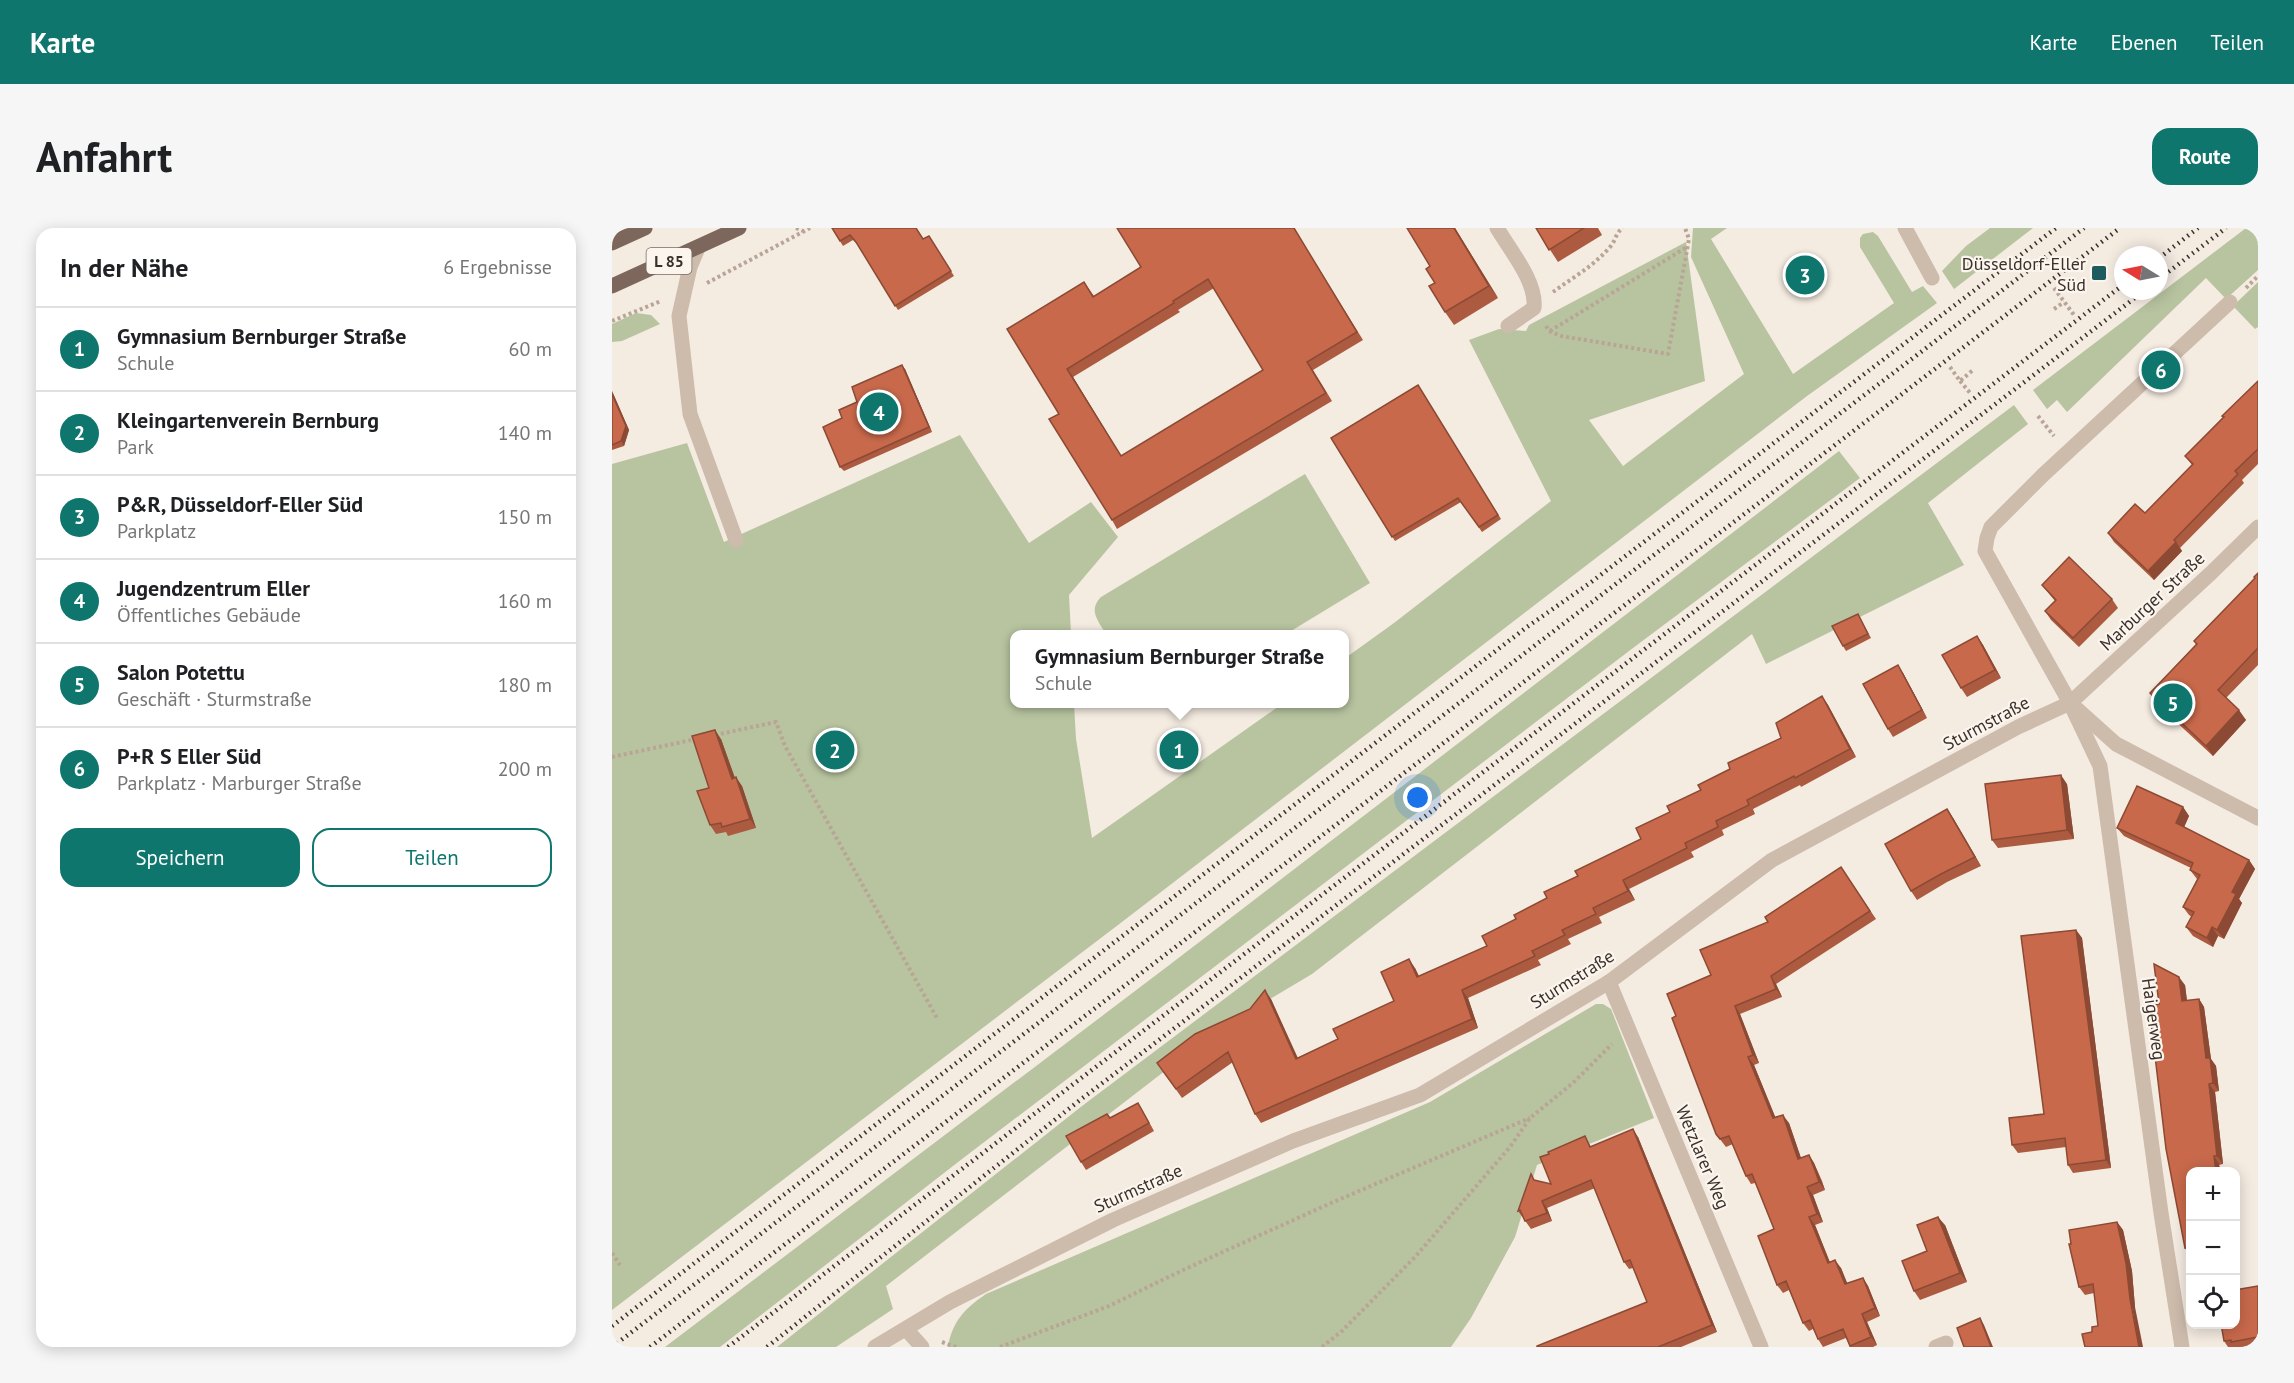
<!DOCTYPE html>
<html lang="de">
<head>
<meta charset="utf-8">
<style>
  :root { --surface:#fff; --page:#f6f6f6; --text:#202124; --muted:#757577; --line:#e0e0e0; --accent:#0f766e }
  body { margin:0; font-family:"PT Sans",sans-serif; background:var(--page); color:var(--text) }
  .controls { position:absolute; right:18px; bottom:18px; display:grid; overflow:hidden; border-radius:12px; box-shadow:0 3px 15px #0003 }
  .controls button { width:54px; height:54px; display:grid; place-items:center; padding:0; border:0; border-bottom:2px solid var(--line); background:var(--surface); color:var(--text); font:30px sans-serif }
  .compass { position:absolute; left:1502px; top:18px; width:54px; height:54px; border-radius:50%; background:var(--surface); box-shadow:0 3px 15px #0003; rotate:280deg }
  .you { position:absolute; left:806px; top:570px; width:21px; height:21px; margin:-15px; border:4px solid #fff; border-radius:50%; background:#1a73e8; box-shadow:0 0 0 9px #1a73e833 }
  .badge { display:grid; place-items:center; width:39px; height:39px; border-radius:50%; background:var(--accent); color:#fff; font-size:20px; font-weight:700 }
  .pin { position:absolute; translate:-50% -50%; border:3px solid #fff; box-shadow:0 2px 6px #0006 }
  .popup { position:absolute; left:398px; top:402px; width:339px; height:78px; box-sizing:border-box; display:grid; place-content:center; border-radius:12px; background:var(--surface); filter:drop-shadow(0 2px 4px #0005); font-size:20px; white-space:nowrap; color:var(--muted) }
  .popup b { font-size:22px; color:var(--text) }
  .popup::after { content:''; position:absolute; left:50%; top:100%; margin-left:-12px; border:12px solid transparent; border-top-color:var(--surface) }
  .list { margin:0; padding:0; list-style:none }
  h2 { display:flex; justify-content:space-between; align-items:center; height:78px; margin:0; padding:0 24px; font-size:26px }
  h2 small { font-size:20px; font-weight:400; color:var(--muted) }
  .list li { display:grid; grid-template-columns:39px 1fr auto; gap:18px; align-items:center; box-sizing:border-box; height:84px; padding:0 24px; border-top:2px solid var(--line) }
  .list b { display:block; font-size:22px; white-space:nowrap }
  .list p { margin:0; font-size:20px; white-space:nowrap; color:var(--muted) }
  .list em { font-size:20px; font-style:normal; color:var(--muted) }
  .actions { display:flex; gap:12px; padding:18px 24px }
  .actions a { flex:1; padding:14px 0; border:2px solid var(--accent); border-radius:18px; text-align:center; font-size:21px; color:var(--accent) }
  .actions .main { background:var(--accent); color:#fff }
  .icon { flex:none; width:33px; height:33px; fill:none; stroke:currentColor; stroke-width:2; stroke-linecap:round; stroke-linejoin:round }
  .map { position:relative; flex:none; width:1646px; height:1119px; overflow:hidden; border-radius:18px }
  header { display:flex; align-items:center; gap:36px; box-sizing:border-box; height:84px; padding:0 30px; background:var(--accent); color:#fff }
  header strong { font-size:28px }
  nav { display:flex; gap:33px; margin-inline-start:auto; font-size:21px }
  .intro { display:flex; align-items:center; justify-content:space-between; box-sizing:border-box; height:144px; padding:0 36px }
  h1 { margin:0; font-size:42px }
  .button { padding:15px 27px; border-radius:18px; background:var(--accent); color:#fff; font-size:21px; font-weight:700 }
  main { display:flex; gap:36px; padding:0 36px }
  aside { flex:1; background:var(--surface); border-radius:18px; box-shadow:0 3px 15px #0003 }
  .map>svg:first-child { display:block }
  .green { fill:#b8c4a0 }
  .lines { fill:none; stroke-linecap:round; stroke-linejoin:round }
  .path { stroke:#b9a596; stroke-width:4; stroke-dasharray:3 3; stroke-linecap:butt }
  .minor { stroke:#cdbbac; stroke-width:15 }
  .major { stroke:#7d675c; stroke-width:15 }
  .rail { stroke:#3b302b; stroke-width:4.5; stroke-dasharray:1.5 4.5; stroke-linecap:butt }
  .wall { fill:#ac5a40; fill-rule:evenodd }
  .shaded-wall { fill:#8c4a34 }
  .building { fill:#c8694b; stroke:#8c4a34; stroke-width:1.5; fill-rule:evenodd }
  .poi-dot { fill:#1f5a5e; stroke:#fbf5ee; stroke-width:2 }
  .labels { text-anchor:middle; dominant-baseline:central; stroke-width:4.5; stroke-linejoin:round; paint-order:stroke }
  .shield { fill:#fbf5ee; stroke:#756b66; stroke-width:1.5 }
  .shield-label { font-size:16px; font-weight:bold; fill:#3b302b }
  .poi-label { font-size:18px; fill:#3b302b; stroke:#fbf5ee; text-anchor:end }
  .street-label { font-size:18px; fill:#3b302b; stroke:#fbf5ee }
</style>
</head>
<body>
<header>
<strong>Karte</strong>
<nav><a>Karte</a><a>Ebenen</a><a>Teilen</a></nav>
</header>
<div class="intro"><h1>Anfahrt</h1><a class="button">Route</a></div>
<main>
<aside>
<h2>In der Nähe<small>6 Ergebnisse</small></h2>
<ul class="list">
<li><span class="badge">1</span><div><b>Gymnasium Bernburger Straße</b><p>Schule</p></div><em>60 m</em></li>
<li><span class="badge">2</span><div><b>Kleingartenverein Bernburg</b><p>Park</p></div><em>140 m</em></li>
<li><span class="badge">3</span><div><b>P&amp;R, Düsseldorf-Eller Süd</b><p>Parkplatz</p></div><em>150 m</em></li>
<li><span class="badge">4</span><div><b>Jugendzentrum Eller</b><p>Öffentliches Gebäude</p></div><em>160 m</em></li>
<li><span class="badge">5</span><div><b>Salon Potettu</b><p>Geschäft · Sturmstraße</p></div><em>180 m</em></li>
<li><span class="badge">6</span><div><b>P+R S Eller Süd</b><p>Parkplatz · Marburger Straße</p></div><em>200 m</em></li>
</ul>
<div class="actions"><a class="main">Speichern</a><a>Teilen</a></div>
</aside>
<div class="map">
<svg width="1646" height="1119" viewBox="0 0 1646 1119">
  <rect width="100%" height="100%" fill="#f4ebe1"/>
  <g class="green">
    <polygon points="1081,0 1115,0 1099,11 1181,146 1282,75 1248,19 1248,10 1251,6 1261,4 1266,8 1300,64 1311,58 1325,75 1195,168 506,697 0,1082 0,236 75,215 112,314 348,207 417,315 479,274 506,309 457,367 459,406 402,406 402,476 462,476 464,511 480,610 670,476 732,476 732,431 782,395 939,273 857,112 887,101 914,103 917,97 1074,14 1093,153 977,192 1011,238 1132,146 1079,29"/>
    <polygon points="1378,0 1421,0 1342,61 1330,43 1354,18"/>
    <polygon points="1634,0 1646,0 1646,42 1614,71 1594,50 1455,184 1445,172 1435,181 1421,162"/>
    <polygon points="1646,54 1646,99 1643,101 1621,78"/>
    <polygon points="24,85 39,87 48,96 10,113 0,114 0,96"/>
    <polygon points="1402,177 1416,196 1316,275 1352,337 1154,436 1140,406 700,746 606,802 274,1058 281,1081 224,1119 165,1119 470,878"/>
    <polygon points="1227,223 1248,250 1021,420 350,931 108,1119 53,1119 556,738"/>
    <path d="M693,246L758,355L674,406H494C486,393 476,382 489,369Z"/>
    <path d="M984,776H991L999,781L1042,890L925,937L903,1009L859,1090L839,1119H336C340,1094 353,1080 374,1066L818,874Z"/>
  </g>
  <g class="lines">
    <g class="path">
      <polyline points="184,0 191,3"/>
      <polyline points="95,55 198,0"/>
      <polyline points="1442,60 1462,87"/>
      <polyline points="1634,60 1646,48"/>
      <path d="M941,64C960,50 982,38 998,19C1004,13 1003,5 1011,0"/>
      <polyline points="1442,81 1452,74"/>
      <polyline points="0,93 49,73"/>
      <polyline points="934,98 937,103 949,108 1056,126 1077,11 1073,0"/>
      <polyline points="938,103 1075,19"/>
      <polyline points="1338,139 1348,153 1361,142"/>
      <polyline points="1348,153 1359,166"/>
      <polyline points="1426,188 1442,208"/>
      <polyline points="103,507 164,494 173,518 325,790"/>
      <polyline points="0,529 84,511"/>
      <polyline points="0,1025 8,1037"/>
      <polyline points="330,1114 344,1119"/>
      <polyline points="388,1119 497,1078 571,1042 719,975 918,890"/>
      <polyline points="710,1119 730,1103 803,1029 898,919 918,890 961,855 1000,816"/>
    </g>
    <g class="minor">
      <path d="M885,0C898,22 925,54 922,80L896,98"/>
      <polyline points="1293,0 1320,50"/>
      <polyline points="86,20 78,39 67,88 78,186 124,312"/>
      <polyline points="1465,481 1504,516 1646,590"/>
      <polyline points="997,754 1149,1119"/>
      <polyline points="294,1101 310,1119"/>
      <polyline points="263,1119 338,1074 501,992 681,913 808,867 997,754 1160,632 1406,499 1458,475 1599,345 1646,299"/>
      <polyline points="1324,1119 1334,1115"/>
      <polyline points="1570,1119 1549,985 1488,538 1458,475 1373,323 1375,310 1379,299 1431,247 1618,74"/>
    </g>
    <g class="major">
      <polyline points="0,15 33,0"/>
      <polyline points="0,58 127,0"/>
    </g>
    <g class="rail">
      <polyline points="1547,30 1586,0"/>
      <polyline points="1547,51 1614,0"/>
      <polyline points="0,1098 915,399 978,355 1444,0"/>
      <polyline points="0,1119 1472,0"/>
      <polyline points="38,1119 1508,0"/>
      <polyline points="116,1119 1511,57"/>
      <polyline points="155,1119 468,872 1532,63"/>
    </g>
  </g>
  <g class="wall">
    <polygon points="220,0 312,11 317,8 342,48 286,82 246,17 241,12 231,18"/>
    <path d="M505,0H682L751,112L701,142L720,173L505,301L500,292L447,186L472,54L482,68L529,39ZM602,60L651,142L509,228L461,149L568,84L566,82Z"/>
    <polygon points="843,0 886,70 842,97 833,84 823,55"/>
    <polygon points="924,0 986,0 990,7 946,34"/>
    <polygon points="293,141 320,204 232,243 228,239 245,174"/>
    <polygon points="1646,153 1646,236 1630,252 1632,255 1568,320 1570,323 1542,352 1502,314 1496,305 1533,285 1580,237 1573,228"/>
    <polygon points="806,157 889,291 870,304 849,274 783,313 719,210"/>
    <polygon points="0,163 17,202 12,218 0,222"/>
    <polygon points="1646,345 1646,437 1614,470 1634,492 1601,528 1545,476 1538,465 1584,416 1582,413 1643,350"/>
    <polygon points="1430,357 1500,371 1506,380 1467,419 1439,392 1433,383 1443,373"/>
    <polygon points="1246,386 1259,410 1234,423 1231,418"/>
    <polygon points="1365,408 1371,417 1389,450 1355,469 1349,460"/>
    <polygon points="1291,445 1315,490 1281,509 1276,501"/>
    <polygon points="1210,468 1216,477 1244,529 1189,559 1188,557 1141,581 1143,586 1110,602 1112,607 1079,624 1082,629 1017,661 1023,672 987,689 990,695 956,711 959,716 926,732 929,737 856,770 866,800 649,895 643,886 621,834 570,870 545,835 659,771 685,830 726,811 782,773 803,740 807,748 875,718 904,691 966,648 1029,611 1058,584 1118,541 1169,510"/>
    <polygon points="109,511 123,550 130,558 144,600 116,608 114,604 104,606 98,597 97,560"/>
    <polygon points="1455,556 1462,611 1386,620 1380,612"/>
    <polygon points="1571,579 1577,588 1572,599 1637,632 1643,641 1627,671 1630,675 1612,711 1606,708 1601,719 1581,708 1574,699 1580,689 1577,687 1571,679 1585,651 1578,642 1579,640 1512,608 1505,600"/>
    <polygon points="1341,590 1369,638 1335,654 1305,672 1299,663"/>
    <polygon points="1229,639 1264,691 1164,756 1170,769 1128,786 1147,835 1142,837 1163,889 1177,895 1189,930 1197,927 1202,935 1210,953 1213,962 1201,967 1211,994 1203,997 1218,1034 1229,1040 1235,1056 1251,1050 1256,1058 1268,1088 1255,1094 1265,1117 1261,1119 1238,1119 1234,1110 1211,1119 1206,1111 1201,1101 1197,1103 1191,1095 1177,1062 1171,1065 1165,1057 1162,1001 1143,955 1139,956 1134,948 1121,916 1114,919 1104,906 1064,788 1099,747 1156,694"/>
    <polygon points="1464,702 1470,710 1499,940 1461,945 1456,937 1454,919 1406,925 1400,917 1432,886"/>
    <polygon points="1573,757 1575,773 1587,771 1592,779 1599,831 1604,838 1607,863 1603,864 1611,936 1578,944 1578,1028 1573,1020 1547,776"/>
    <polygon points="526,875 531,883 542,903 474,942 469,934 498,890"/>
    <polygon points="973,908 979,919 1026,909 1105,1104 1069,1119 925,1119 1035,1074 1021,1040 1017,1041 1012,1034 983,960 935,980 940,993 919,1001 906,983 924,953 939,956"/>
    <polygon points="1505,994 1511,1002 1520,1043 1523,1079 1480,1104 1486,1098 1482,1065 1473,1067 1467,1059"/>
    <polygon points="1333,997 1355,1054 1308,1072 1302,1063 1315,1023"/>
    <polygon points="1646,1058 1646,1116 1631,1119 1616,1119 1612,1113"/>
  </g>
  <g class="shaded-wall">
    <polygon points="842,0 843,0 886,70 877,58"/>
    <polygon points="290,137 293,141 320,204 317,199"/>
    <polygon points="455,141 461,149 514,236 509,228"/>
    <polygon points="0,163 17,202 12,218 9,213"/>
    <polygon points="1564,314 1570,323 1542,352 1536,343"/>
    <polygon points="1365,408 1371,417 1389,450 1383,442"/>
    <polygon points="1286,437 1291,445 1315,490 1310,482"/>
    <polygon points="1210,468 1216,477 1244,529 1238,521"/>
    <polygon points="1627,482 1634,492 1601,528 1594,518"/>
    <polygon points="103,502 109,511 126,559 120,551"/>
    <polygon points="1449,547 1455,556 1462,611 1455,602"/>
    <polygon points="124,549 130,558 144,600 138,591"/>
    <polygon points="1571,579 1577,588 1570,604 1564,595"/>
    <polygon points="1335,581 1341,590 1369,638 1363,629"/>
    <polygon points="1637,632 1643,641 1627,671 1630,675 1612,711 1605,702 1620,664"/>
    <polygon points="1011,652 1017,661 1023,672 1016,663"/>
    <polygon points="1600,699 1606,708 1601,719 1595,710"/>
    <polygon points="1464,702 1470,710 1499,940 1494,932"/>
    <polygon points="797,731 803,740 811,758 805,749"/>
    <polygon points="1159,748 1164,756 1170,769 1164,761"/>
    <polygon points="1567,749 1573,757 1576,781 1570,773"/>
    <polygon points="653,762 659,771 690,839 684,831"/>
    <polygon points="850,762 856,770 866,800 860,791"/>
    <polygon points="1587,771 1592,779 1599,831 1604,838 1607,863 1601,855 1594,830"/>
    <polygon points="1123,778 1128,786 1147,835 1141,827"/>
    <polygon points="1136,829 1142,837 1167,898 1161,890"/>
    <polygon points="1597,856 1603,864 1611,936 1605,928"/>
    <polygon points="1171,887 1177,895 1192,939 1186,931"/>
    <polygon points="1021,901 1026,909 1105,1104 1100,1097"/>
    <polygon points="1197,927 1202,935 1213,962 1207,954"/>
    <polygon points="1602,928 1607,936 1609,944 1604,944"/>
    <polygon points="1195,959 1201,967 1211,994 1205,986"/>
    <polygon points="930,973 935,980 940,993 935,985"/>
    <polygon points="1197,989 1203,997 1221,1043 1216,1035"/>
    <polygon points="1326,989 1333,997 1355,1054 1348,1045"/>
    <polygon points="1505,994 1511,1002 1520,1043 1523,1079 1531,1119 1527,1119"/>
    <polygon points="1223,1032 1229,1040 1239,1064 1233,1056"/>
    <polygon points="1251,1050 1256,1058 1268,1088 1263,1080"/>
    <polygon points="1250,1086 1255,1094 1265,1117 1259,1109"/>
    <polygon points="1368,1090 1372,1097 1381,1119 1379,1119"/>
  </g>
  <g class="building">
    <polygon points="220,0 304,0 311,11 317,8 339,43 283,78 244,14 238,7 228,13"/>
    <path d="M505,0H682L745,104L695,134L714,165L500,292L437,191L447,186L395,101L472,54L481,69L529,39ZM596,51L651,142L509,228L455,141L562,75L561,73Z"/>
    <polygon points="795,0 842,0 877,58 833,84 817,58 823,55 814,41 818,38"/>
    <polygon points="924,0 972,0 937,22"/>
    <polygon points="290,137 317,199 228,239 211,199 230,190 227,182 245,174 240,159"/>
    <polygon points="1646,153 1646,221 1623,243 1626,246 1562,312 1564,314 1536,343 1496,305 1523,276 1533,285 1581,236 1573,228 1612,189 1610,188"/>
    <polygon points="806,157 886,287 867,299 846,270 780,309 719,210"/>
    <polygon points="0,166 14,198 9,213 0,217"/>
    <polygon points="1457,329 1500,371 1461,410 1433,383 1444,372 1430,357"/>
    <polygon points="1646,345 1646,420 1606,462 1627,482 1594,518 1538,465 1585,416 1582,413 1643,350 1642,349"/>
    <polygon points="1246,386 1256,406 1231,418 1220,398"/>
    <polygon points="1365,408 1383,442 1349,460 1330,427"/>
    <polygon points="1286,437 1310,482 1276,501 1251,456"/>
    <polygon points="1210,468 1238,521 1183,550 1182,548 1135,572 1137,577 1104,593 1106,599 1073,615 1075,620 1011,652 1016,663 981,680 984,686 950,702 953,707 920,723 923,728 850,762 860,791 643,886 616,824 564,861 545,835 583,806 638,781 653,762 684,831 726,811 721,801 782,773 769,744 797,731 805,749 875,718 870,708 904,691 902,687 935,670 932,664 966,648 963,643 1029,611 1024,600 1058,584 1055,578 1089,562 1086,557 1118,541 1116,535 1169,510 1164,495"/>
    <polygon points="103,502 120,551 124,549 138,591 110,599 109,595 98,597 85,563 97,560 80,508"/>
    <polygon points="1449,547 1455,602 1380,612 1373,556"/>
    <polygon points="1525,558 1571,579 1564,595 1637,632 1620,664 1624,666 1605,702 1600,699 1595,710 1574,699 1582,684 1571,679 1588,647 1578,642 1581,635 1505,600"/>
    <polygon points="1335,581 1363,629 1329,646 1299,663 1273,616"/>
    <polygon points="1229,639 1258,683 1159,748 1164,761 1123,778 1141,827 1136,829 1161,890 1171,887 1186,931 1197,927 1204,945 1207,954 1195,959 1205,986 1197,989 1216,1035 1223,1032 1233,1056 1251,1050 1263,1080 1250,1086 1259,1109 1238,1118 1231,1101 1206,1111 1198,1092 1191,1095 1174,1053 1165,1057 1146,1008 1162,1001 1140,946 1134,948 1117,908 1108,911 1104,906 1060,790 1064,788 1055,766 1099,747 1088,722 1156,694 1153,689"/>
    <polygon points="1464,702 1494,932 1456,937 1453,910 1400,917 1397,890 1432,886 1409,708"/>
    <polygon points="1542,736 1567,749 1570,773 1587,771 1594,830 1598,830 1601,855 1597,856 1605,928 1602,928 1604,944 1578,944 1578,1019 1573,1020 1554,921 1537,777 1547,776"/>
    <polygon points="526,875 537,895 469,934 454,908 495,886 498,890"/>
    <polygon points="1021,901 1100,1097 1046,1119 925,1119 925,1118 1035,1074 1018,1032 1012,1034 979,952 930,973 935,985 913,993 908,982 906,983 919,946 922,952 939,956 928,929 937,926 936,924 973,908 978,919"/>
    <polygon points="1326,989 1348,1045 1302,1063 1290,1033 1315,1023 1305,997"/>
    <polygon points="1505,994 1514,1035 1518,1071 1527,1119 1473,1119 1470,1106 1480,1104 1480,1099 1486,1098 1481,1056 1467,1059 1457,1016 1459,1016 1457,1002"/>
    <polygon points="1646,1058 1646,1109 1619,1114 1619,1112 1612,1113 1609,1096 1623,1096 1623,1062"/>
    <polygon points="1368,1090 1379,1119 1352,1119 1345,1100"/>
  </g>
  <rect class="poi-dot" x="1479" y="37" width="16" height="16" rx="3"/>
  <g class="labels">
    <rect class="shield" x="34.5" y="20" width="45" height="26" rx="4.5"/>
    <g class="shield-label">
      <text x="57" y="33">L 85</text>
    </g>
    <g class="poi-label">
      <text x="1474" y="35">Düsseldorf-Eller<tspan x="1474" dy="21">Süd</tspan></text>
    </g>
    <g class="street-label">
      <text transform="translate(1540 373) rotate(-43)">Marburger Straße</text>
      <text transform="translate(1374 495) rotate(-28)">Sturmstraße</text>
      <text transform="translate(960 751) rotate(-32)">Sturmstraße</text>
      <text transform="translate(1542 791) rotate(82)">Haigerweg</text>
      <text transform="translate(1091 929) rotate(67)">Wetzlarer Weg</text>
      <text transform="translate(526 960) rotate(-24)">Sturmstraße</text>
    </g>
  </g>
</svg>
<div class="controls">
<button>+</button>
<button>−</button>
<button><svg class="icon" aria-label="locate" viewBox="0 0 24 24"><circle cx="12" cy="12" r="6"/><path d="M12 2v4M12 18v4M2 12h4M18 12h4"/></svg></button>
</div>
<svg class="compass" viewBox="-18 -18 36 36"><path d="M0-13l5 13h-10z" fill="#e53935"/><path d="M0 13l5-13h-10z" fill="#757577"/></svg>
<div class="you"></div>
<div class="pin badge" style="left:567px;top:522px">1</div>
<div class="popup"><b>Gymnasium Bernburger Straße</b>Schule</div>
<div class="pin badge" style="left:223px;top:522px">2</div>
<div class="pin badge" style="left:1193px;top:47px">3</div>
<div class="pin badge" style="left:267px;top:184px">4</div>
<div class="pin badge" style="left:1561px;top:475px">5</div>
<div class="pin badge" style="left:1549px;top:142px">6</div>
</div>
</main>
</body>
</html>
